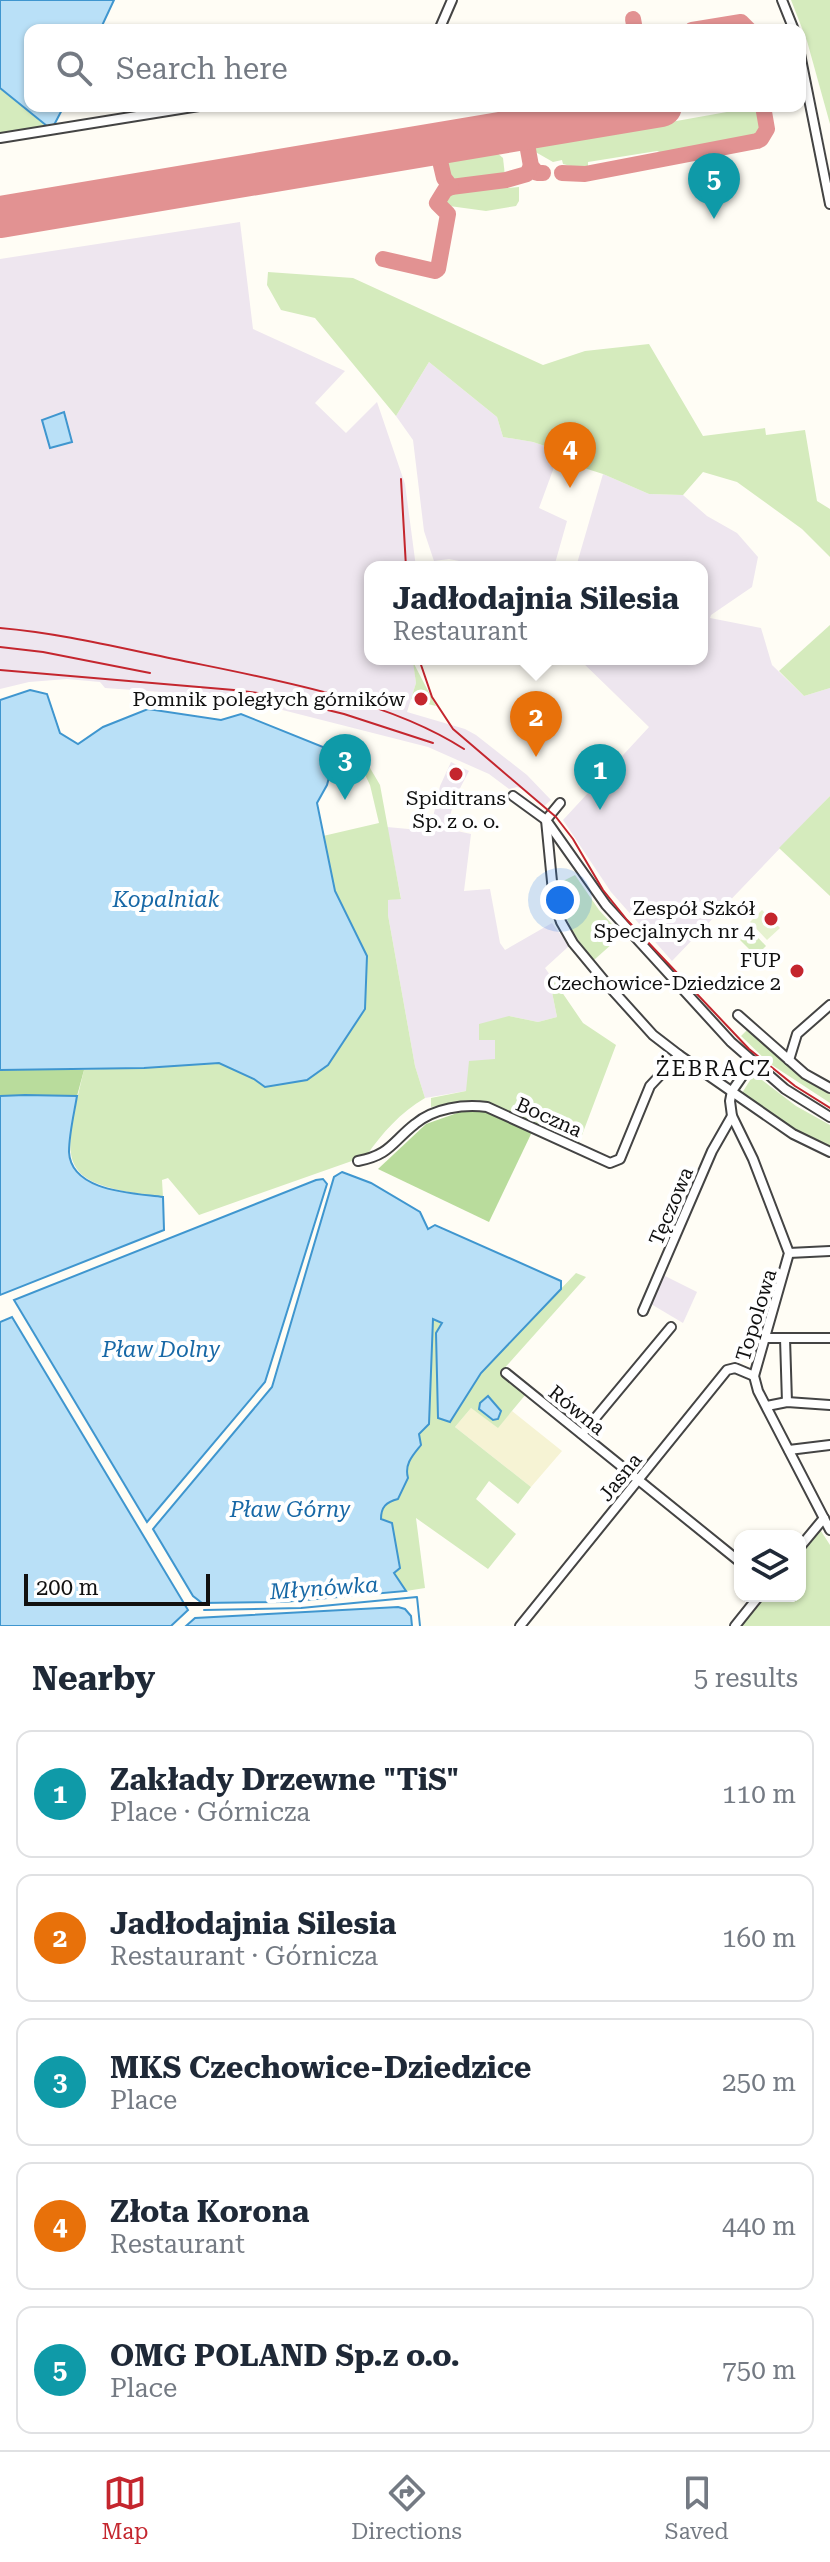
<!DOCTYPE html>
<html lang="en">
<head>
<meta charset="utf-8">
<style>
  :root { --surface:#fff; --page:#f2f2f3; --text:#1f2937; --muted:#747a83; --line:#e0e1e3; --accent:#c4262e }
  body { margin:0; font-family:"Roboto Serif",serif; background:var(--page); color:var(--text) }
  .controls { position:absolute; right:24px; bottom:24px; display:grid; overflow:hidden; border-radius:16px; box-shadow:0 2px 6px #0004 }
  .controls button { width:72px; height:72px; display:grid; place-items:center; padding:0; border:0; border-bottom:2px solid var(--line); background:var(--surface); color:var(--text); font:40px sans-serif }
  .scale { position:absolute; left:24px; bottom:20px; width:186px; box-sizing:border-box; padding-left:8px; border:4px solid #111; border-top:0; font-size:22px; line-height:28px; white-space:nowrap; color:#111; -webkit-text-stroke:6px #fff; paint-order:stroke }
  .you { position:absolute; left:560px; top:900px; width:28px; height:28px; margin:-20px; border:6px solid #fff; border-radius:50%; background:#1a73e8; box-shadow:0 0 0 12px #1a73e833 }
  .badge { display:grid; place-items:center; width:52px; height:52px; border-radius:50%; background:var(--accent); color:#fff; font-size:26px; font-weight:700 }
  .pin { position:absolute; translate:-50% -66px; filter:drop-shadow(0 2px 4px #0008) }
  .pin::after { content:''; position:absolute; top:42px; width:28px; height:24px; background:inherit; clip-path:polygon(0 0,100% 0,50% 100%) }
  .popup { position:absolute; left:364px; top:561px; width:344px; height:104px; box-sizing:border-box; display:grid; place-content:center; border-radius:16px; background:var(--surface); filter:drop-shadow(0 2px 6px #0005); font-size:26px; white-space:nowrap; color:var(--muted) }
  .popup b { font-size:30px; color:var(--text) }
  .popup::after { content:''; position:absolute; left:50%; top:100%; margin-left:-16px; border:16px solid transparent; border-top-color:var(--surface) }
  .list { margin:0; padding:0; list-style:none }
  h2 { display:flex; justify-content:space-between; align-items:center; height:104px; margin:0; padding:0 32px; font-size:34px }
  h2 small { font-size:26px; font-weight:400; color:var(--muted) }
  .list li { display:grid; grid-template-columns:52px 1fr auto; gap:24px; align-items:center; box-sizing:border-box; height:128px; margin:0 16px 16px; padding:0 16px; border:2px solid var(--line); border-radius:16px }
  .list b { display:block; font-size:30px; white-space:nowrap }
  .list p { margin:0; font-size:26px; white-space:nowrap; color:var(--muted) }
  .list em { font-size:26px; font-style:normal; color:var(--muted) }
  .icon { flex:none; width:44px; height:44px; fill:none; stroke:currentColor; stroke-width:2; stroke-linecap:round; stroke-linejoin:round }
  .map { position:relative; flex:none; width:830px; height:1626px; overflow:hidden }
  .search { position:absolute; background:var(--surface); box-shadow:0 2px 6px #0004; left:24px; right:24px; top:24px; height:88px; display:flex; align-items:center; gap:20px; box-sizing:border-box; padding:0 28px; border-radius:16px; color:var(--muted); font-size:30px }
  .sheet { height:824px; background:var(--surface) }
  nav { display:flex; justify-content:space-around; align-items:center; box-sizing:border-box; height:112px; border-top:2px solid var(--line); background:var(--surface); font-size:22px; color:var(--muted) }
  nav a { display:grid; justify-items:center; gap:4px }
  nav .on { color:var(--accent) }
  .map>svg:first-child { display:block }
  .industrial { fill:#eee6ef }
  .farmland { fill:#f6f3d4 }
  .green { fill:#d5ebbd }
  .forest { fill:#b9dc9c }
  .pitch { fill:#e6f2cf }
  .water { fill:#b9e0f7; stroke:#3f96cf; stroke-width:2 }
  .lines { fill:none; stroke-linecap:round; stroke-linejoin:round }
  .stream { stroke:#3f96cf; stroke-width:2 }
  .taxiway { stroke:#e29292; stroke-width:16 }
  .runway { stroke:#e29292; stroke-width:42 }
  .minor-casing { stroke:#444; stroke-width:12 }
  .minor { stroke:#fff; stroke-width:8 }
  .rail { stroke:#c4262e; stroke-width:2 }
  .poi-dot { fill:#c4262e; stroke:#fff; stroke-width:3 }
  .labels { text-anchor:middle; dominant-baseline:central; stroke-width:8; stroke-linejoin:round; paint-order:stroke }
  .poi-label { font-size:20px; fill:#111; stroke:#fff; text-anchor:end }
  .street-label { font-size:20px; fill:#111; stroke:#fff }
  .water-label { font-size:22px; font-style:italic; fill:#1768a6; stroke:#fff }
  .neighbourhood-label { font-size:22px; letter-spacing:2px; fill:#111; stroke:#fff }
</style>
</head>
<body>
<div class="map">
<svg width="830" height="1626" viewBox="0 0 830 1626">
  <rect width="100%" height="100%" fill="#fffdf5"/>
  <g class="industrial">
    <polygon points="240,222 253,329 345,371 315,403 346,433 377,402 405,484 416,567 370,567 370,659 413,659 416,683 407,712 465,729 476,735 527,775 551,800 543,807 525,790 517,787 509,789 489,774 428,747 231,697 105,688 100,682 67,679 29,682 0,689 0,259"/>
    <polygon points="429,362 497,417 503,437 533,442 560,451 539,508 567,521 554,567 489,567 449,559 434,561 424,531 413,440 396,416"/>
    <polygon points="603,474 649,494 683,495 707,516 737,533 758,557 752,587 711,615 710,618 761,628 772,665 804,696 830,688 830,796 672,961 611,892 563,820 649,727 579,659 702,659 702,567 576,567"/>
    <polygon points="451,762 469,771 457,794 449,818 458,821 457,831 471,834 464,891 490,889 500,943 505,950 552,923 569,946 545,968 555,982 551,987 557,1017 538,1022 509,1016 495,1040 495,1060 466,1091 425,1098 415,1066 388,915 388,900 401,898 387,827 430,831 440,786"/>
    <polygon points="663,1275 697,1292 683,1323 651,1304"/>
  </g>
  <polygon class="farmland" points="471,1408 498,1427 512,1411 562,1451 531,1487 455,1427"/>
  <g class="green">
    <polygon points="791,0 830,0 830,124 807,41"/>
    <polygon points="0,88 47,126 0,133"/>
    <path d="M749,108C760,110 763,118 762,128L752,137L665,154L657,151L588,162V167L578,168L563,164L562,160L553,162L532,150L537,146Z"/>
    <polygon points="496,152 503,158 505,176 460,184 451,182 446,161"/>
    <polygon points="507,182 507,188 519,187 519,201 516,206 486,211 442,205 444,197 449,193"/>
    <polygon points="268,272 353,278 543,365 585,351 649,344 703,436 765,428 766,435 805,430 817,501 830,509 830,557 802,529 737,482 703,472 683,495 649,494 603,474 556,459 560,451 533,442 503,437 497,417 429,362 396,416 315,318 281,310 267,285"/>
    <polygon points="830,625 830,688 804,696 779,671"/>
    <polygon points="413,662 436,706 424,703 425,694 420,693 417,701 411,699 416,683"/>
    <path d="M356,744L380,785L401,899L388,900V915L415,1066L425,1098C400,1113 383,1132 366,1156L199,1215L168,1178L162,1180L163,1197C57,1184 60,1168 84,1070L219,1063L254,1079L265,1087L307,1080L367,956L335,891L323,836L379,823L370,785L354,752Z"/>
    <polygon points="830,796 830,896 779,848"/>
    <path d="M575,875L599,910L622,935L594,960C573,936 562,915 557,884Z"/>
    <polygon points="748,927 766,946 756,956 737,937"/>
    <polygon points="555,982 583,1023 616,1045 579,1143 477,1100 431,1107 431,1098 466,1091 469,1061 495,1059 495,1040 479,1040 479,1024 509,1016 538,1022 557,1017 551,987"/>
    <polygon points="748,1029 786,1064 830,1092 830,1103 769,1063 741,1036"/>
    <polygon points="754,1074 796,1106 830,1125 830,1147 788,1125 742,1093"/>
    <path d="M576,1273L586,1277L501,1372L526,1394L498,1428L471,1408L455,1427L531,1487L518,1504L489,1481L476,1499L516,1534L488,1569L416,1518L425,1588L406,1591L393,1573L400,1568L395,1550V1535L381,1519C381,1507 386,1502 398,1499L408,1478C404,1464 413,1455 421,1445L419,1434L433,1318L442,1322L450,1422L481,1373Z"/>
    <polygon points="819,1528 830,1545 830,1626 740,1626 764,1596 800,1596 800,1552"/>
  </g>
  <g class="forest">
    <polygon points="0,1070 84,1070 77,1096 0,1096"/>
    <polygon points="481,1109 532,1132 489,1222 378,1169 426,1124 460,1112"/>
  </g>
  <polygon class="pitch" points="762,910 780,928 767,940 750,922"/>
  <g class="water">
    <polygon points="0,0 114,0 100,30 30,30 30,106 64,106 54,125 47,126 0,88"/>
    <polygon points="64,412 72,442 50,448 42,420"/>
    <polygon points="30,690 47,694 60,733 78,744 103,727 148,709 221,720 241,714 323,747 332,766 327,785 317,803 335,891 367,956 365,1009 328,1065 307,1080 265,1087 254,1079 219,1063 144,1068 0,1070 0,700"/>
    <path d="M25,1095L77,1096C74,1114 69,1134 69,1152C71,1192 134,1193 163,1197L164,1230L0,1295V1096Z"/>
    <path d="M342,1172L371,1183L420,1212L428,1229L435,1225L561,1281V1289L481,1373L450,1422L438,1418L436,1333L442,1323L433,1319L429,1424L419,1434L421,1445C413,1455 404,1464 408,1478L398,1499C386,1502 381,1507 381,1519L392,1523L400,1568L394,1573L406,1591L283,1602L202,1603L193,1596L153,1529L272,1387L334,1177Z"/>
    <polygon points="323,1179 327,1184 265,1382 147,1522 14,1300 316,1180"/>
    <polygon points="12,1317 188,1610 171,1626 0,1626 0,1322"/>
    <polygon points="488,1396 501,1411 498,1419 493,1420 479,1409 480,1403"/>
    <polygon points="398,1607 405,1609 411,1616 412,1626 186,1626 195,1618"/>
  </g>
  <g class="lines">
    <polyline class="stream" points="204,1610 301,1608 417,1597 420,1626"/>
    <g class="taxiway">
      <polyline points="633,19 635,30"/>
      <polyline points="692,30 741,22 749,30"/>
      <polyline points="520,106 531,166 537,173 543,173"/>
      <polyline points="436,144 444,178 451,187 506,180 527,174 531,166"/>
      <polyline points="562,173 585,174 757,141 761,139 767,129 763,106"/>
      <polyline points="383,259 435,271 438,269 448,214 437,203 445,190 451,187"/>
    </g>
    <polyline class="runway" points="0,217 661,106"/>
    <defs>
      <g id="minor">
        <polyline points="782,0 794,30"/>
        <polyline points="439,30 452,0"/>
        <polyline points="800,54 830,204"/>
        <polyline points="0,138 199,106"/>
        <polyline points="513,796 546,820 606,905 731,1042 785,1089 830,1117"/>
        <polyline points="546,820 554,902 561,922 573,943 607,984 653,1035 679,1055 793,1134 830,1152"/>
        <polyline points="546,820 560,803"/>
        <polyline points="738,1015 805,1074 830,1088"/>
        <polyline points="789,1060 797,1034 830,1005"/>
        <polyline points="752,1062 732,1091 730,1101 732,1116 753,1159 789,1253 754,1376 758,1391 830,1530"/>
        <path d="M358,1161C390,1155 392,1142 415,1124C434,1108 464,1104 487,1107L610,1163L620,1159L650,1086L679,1055"/>
        <polyline points="789,1253 830,1251"/>
        <polyline points="643,1311 712,1151 732,1116"/>
        <polyline points="765,1338 830,1338"/>
        <polyline points="785,1338 787,1402"/>
        <polyline points="506,1373 740,1562"/>
        <polyline points="767,1406 787,1402 830,1405"/>
        <polyline points="582,1434 671,1327"/>
        <polyline points="789,1450 830,1445"/>
        <polyline points="800,1547 824,1518"/>
        <polyline points="520,1626 727,1370 735,1368 754,1376"/>
        <polyline points="735,1626 759,1596"/>
      </g>
    </defs>
    <use href="#minor" class="minor-casing"/>
    <use href="#minor" class="minor"/>
    <g class="rail">
      <polyline points="401,479 406,567"/>
      <path d="M0,628C59,633 116,647 174,659C266,678 385,698 464,749"/>
      <polyline points="0,647 43,652 150,673"/>
      <polyline points="419,659 432,697 453,729 556,817 573,839 603,890 627,920 749,1049 795,1086 830,1108"/>
      <polyline points="0,670 234,690 304,699"/>
      <polyline points="291,701 344,714 433,743"/>
    </g>
  </g>
  <g class="poi-dot">
    <circle cx="421" cy="699" r="8"/>
    <circle cx="456" cy="774" r="8"/>
    <circle cx="771" cy="919" r="8"/>
    <circle cx="797" cy="971" r="8"/>
  </g>
  <g class="labels">
    <g class="poi-label">
      <text x="405" y="699">Pomnik poległych górników</text>
      <text x="456" y="798" text-anchor="middle">Spiditrans<tspan x="456" dy="23">Sp. z o. o.</tspan></text>
      <text x="755" y="908">Zespół Szkół<tspan x="755" dy="23">Specjalnych nr 4</tspan></text>
      <text x="781" y="960">FUP<tspan x="781" dy="23">Czechowice-Dziedzice 2</tspan></text>
    </g>
    <g class="street-label">
      <text transform="translate(549 1117) rotate(24)">Boczna</text>
      <text transform="translate(671 1206) rotate(-67)">Tęczowa</text>
      <text transform="translate(756 1315) rotate(-73)">Topolowa</text>
      <text transform="translate(577 1410) rotate(39)">Równa</text>
      <text transform="translate(620 1477) rotate(-51)">Jasna</text>
    </g>
    <g class="water-label">
      <text x="166" y="899">Kopalniak</text>
      <text x="161" y="1349">Pław Dolny</text>
      <text x="290" y="1509">Pław Górny</text>
      <text transform="translate(324 1588) rotate(-4)">Młynówka</text>
    </g>
    <g class="neighbourhood-label">
      <text x="714" y="1068">ŻEBRACZ</text>
    </g>
  </g>
</svg>
<div class="controls">
<button><svg class="icon" aria-label="layers" viewBox="0 0 24 24"><path d="M12 4l9 5-9 5-9-5zM3 14l9 5 9-5"/></svg></button>
</div>
<div class="scale">200 m</div>
<div class="you"></div>
<div class="pin badge" style="left:600px;top:810px;background:#0f9aa8">1</div>
<div class="pin badge" style="left:536px;top:757px;background:#e8710a">2</div>
<div class="popup"><b>Jadłodajnia Silesia</b>Restaurant</div>
<div class="pin badge" style="left:345px;top:800px;background:#0f9aa8">3</div>
<div class="pin badge" style="left:570px;top:488px;background:#e8710a">4</div>
<div class="pin badge" style="left:714px;top:219px;background:#0f9aa8">5</div>
<div class="search"><svg class="icon" aria-label="search" viewBox="0 0 24 24"><circle cx="10" cy="10" r="6"/><path d="M15 15l6 6"/></svg>Search here</div>
</div>
<section class="sheet">
<h2>Nearby<small>5 results</small></h2>
<ul class="list">
<li><span class="badge" style="background:#0f9aa8">1</span><div><b>Zakłady Drzewne &quot;TiS&quot;</b><p>Place · Górnicza</p></div><em>110 m</em></li>
<li><span class="badge" style="background:#e8710a">2</span><div><b>Jadłodajnia Silesia</b><p>Restaurant · Górnicza</p></div><em>160 m</em></li>
<li><span class="badge" style="background:#0f9aa8">3</span><div><b>MKS Czechowice-Dziedzice</b><p>Place</p></div><em>250 m</em></li>
<li><span class="badge" style="background:#e8710a">4</span><div><b>Złota Korona</b><p>Restaurant</p></div><em>440 m</em></li>
<li><span class="badge" style="background:#0f9aa8">5</span><div><b>OMG POLAND Sp.z o.o.</b><p>Place</p></div><em>750 m</em></li>
</ul>
</section>
<nav>
<a class="on"><svg class="icon" aria-label="map" viewBox="0 0 24 24"><path d="M3 6l6-2 6 2 6-2v14l-6 2-6-2-6 2zM9 4v14M15 6v14"/></svg>Map</a>
<a><svg class="icon" aria-label="directions" viewBox="0 0 24 24"><path d="M12 3l9 9-9 9-9-9zM9 14v-3h6M13 9l2 2-2 2"/></svg>Directions</a>
<a><svg class="icon" aria-label="saved" viewBox="0 0 24 24"><path d="M7 4h10v16l-5-4-5 4z"/></svg>Saved</a>
</nav>
</body>
</html>
